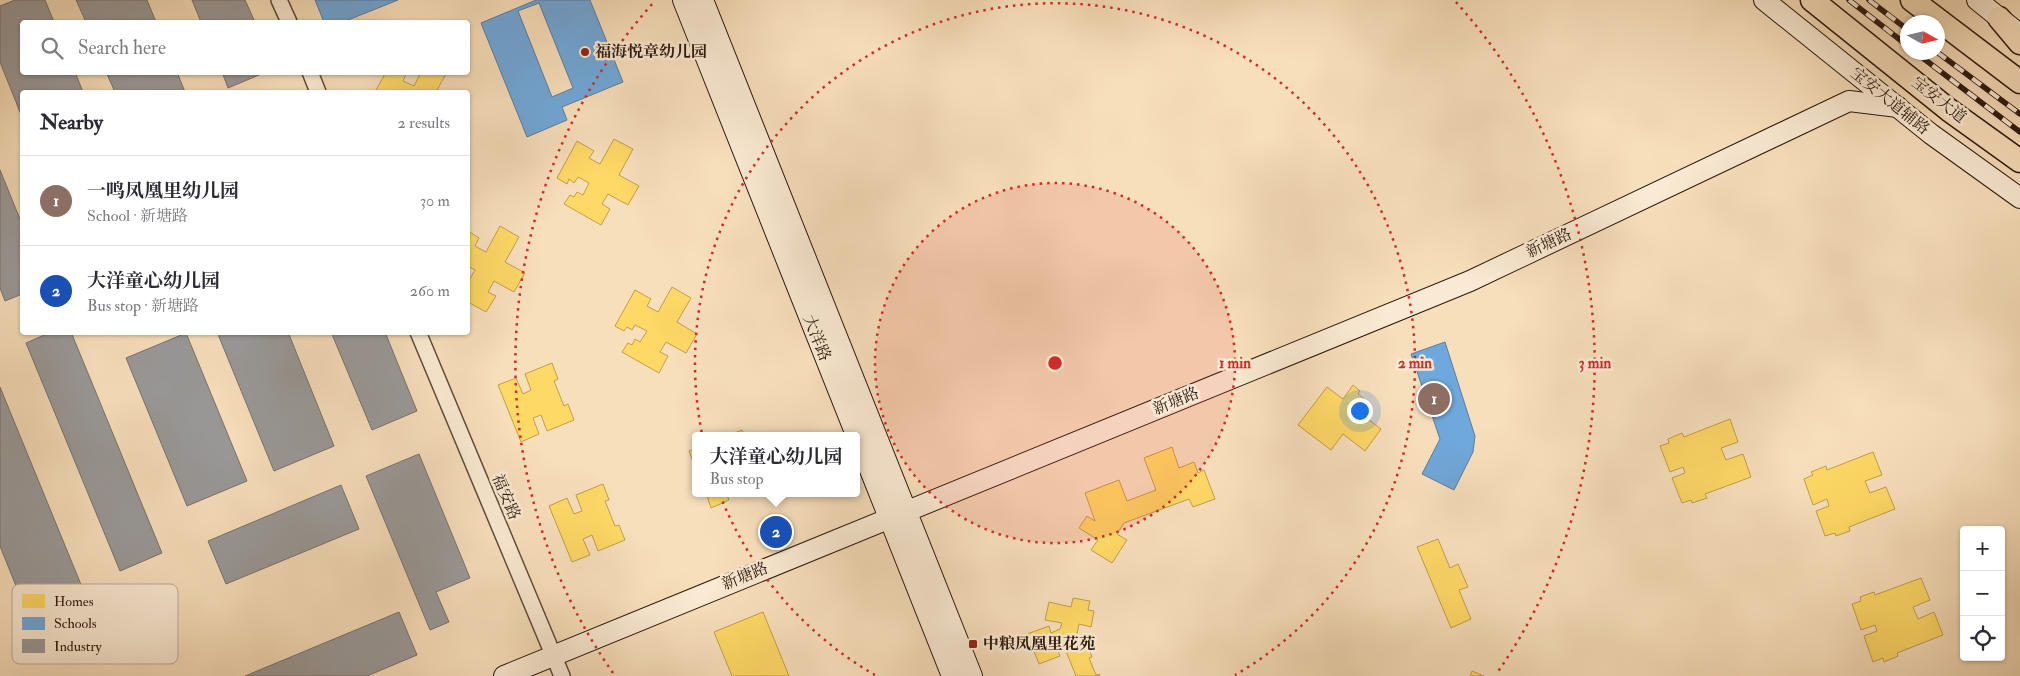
<!DOCTYPE html>
<html lang="en">
<head>
<meta charset="utf-8">
<style>
  :root { --surface:#fff; --page:#f7f7f7; --text:#2b2b33; --muted:#7c7c81; --line:#e1e1e2; --accent:#8f2418 }
  body { margin:0; font-family:"IM FELL Double Pica","Noto Serif SC",serif; background:var(--page); color:var(--text) }
  .controls { position:absolute; right:15px; bottom:15px; display:grid; overflow:hidden; border-radius:5px; box-shadow:0 1px 4px #0004 }
  .controls button { width:45px; height:45px; display:grid; place-items:center; padding:0; border:0; border-bottom:1px solid var(--line); background:var(--surface); color:var(--text); font:25px sans-serif }
  .compass { position:absolute; left:1900px; top:15px; width:45px; height:45px; border-radius:50%; background:var(--surface); box-shadow:0 1px 4px #0004; rotate:98deg }
  .you { position:absolute; left:1359px; top:410px; width:18px; height:18px; margin:-12px; border:4px solid #fff; border-radius:50%; background:#1a73e8; box-shadow:0 0 0 8px #1a73e833 }
  .badge { display:grid; place-items:center; width:32px; height:32px; border-radius:50%; background:var(--accent); color:#fff; font-size:16px; font-weight:700 }
  .pin { position:absolute; translate:-50% -50%; border:2px solid #fff; box-shadow:0 1px 5px #0006 }
  .popup { position:absolute; left:692px; top:432px; width:168px; height:65px; box-sizing:border-box; display:grid; place-content:center; border-radius:5px; background:var(--surface); filter:drop-shadow(0 1px 4px #0005); font-size:16px; white-space:nowrap; color:var(--muted) }
  .popup b { font-size:19px; color:var(--text) }
  .popup::after { content:''; position:absolute; left:50%; top:100%; margin-left:-10px; border:10px solid transparent; border-top-color:var(--surface) }
  .list { margin:0; padding:0; list-style:none }
  h2 { display:flex; justify-content:space-between; align-items:center; height:65px; margin:0; padding:0 20px; font-size:21px }
  h2 small { font-size:16px; font-weight:400; color:var(--muted) }
  .list li { display:grid; grid-template-columns:32px 1fr auto; gap:15px; align-items:center; box-sizing:border-box; height:90px; padding:0 20px; border-top:1px solid var(--line) }
  .list b { display:block; font-size:19px; white-space:nowrap }
  .list p { margin:0; font-size:16px; white-space:nowrap; color:var(--muted) }
  .list em { font-size:16px; font-style:normal; color:var(--muted) }
  .icon { flex:none; width:28px; height:28px; fill:none; stroke:currentColor; stroke-width:2; stroke-linecap:round; stroke-linejoin:round }
  .map { position:relative; flex:none; width:2020px; height:676px; overflow:hidden }
  .search { position:absolute; background:var(--surface); box-shadow:0 1px 4px #0004; left:20px; top:20px; width:450px; height:55px; display:flex; align-items:center; gap:12px; box-sizing:border-box; padding:0 18px; border-radius:5px; color:var(--muted); font-size:19px }
  .panel { position:absolute; background:var(--surface); box-shadow:0 1px 4px #0004; left:20px; top:90px; width:450px; height:245px; border-radius:5px }
  .map>svg:first-child { display:block }
  .homes { fill:#ffd966; stroke:#c09f4b }
  .schools { fill:#6fa8dc; stroke:#5b7d9e; fill-rule:evenodd }
  .industry { fill:#999; stroke:#78726f }
  .lines { fill:none; stroke-linecap:round; stroke-linejoin:round }
  .street-casing { stroke:#5f4a39; stroke-width:18 }
  .secondary-casing { stroke:#2c180d; stroke-width:22 }
  .primary-casing { stroke:#2c180d; stroke-width:25 }
  .street { stroke:#faead3; stroke-width:15 }
  .secondary { stroke:#faead3; stroke-width:20 }
  .primary { stroke:#f8dfbc; stroke-width:22 }
  .rail-casing { stroke:#2c180d; stroke-width:5.5 }
  .rail { stroke:#faead3; stroke-width:4; stroke-dasharray:11; stroke-linecap:butt }
  .ring { fill:none; stroke:#d62828; stroke-width:2.5; stroke-dasharray:2.5 5 }
  .poi-dot { fill:#8f2418; stroke:#faead3; stroke-width:2 }
  .labels { text-anchor:middle; dominant-baseline:central; stroke-width:5; stroke-linejoin:round; paint-order:stroke }
  .poi-label { font-size:16px; font-weight:bold; fill:#2c180d; stroke:#faead3; text-anchor:start }
  .street-label { font-size:16px; fill:#2c180d; stroke:#faead3 }
  .key { fill:#faead3; stroke:#bcab98; stroke-width:1 }
  .key-label { font-size:14px; fill:#2c180d }
  .centre { fill:#d62828; stroke:#faead3; stroke-width:2.5 }
  .ring-label { font-size:15px; text-anchor:middle; font-weight:bold; fill:#d62828; stroke:#faead3; stroke-width:5; stroke-linejoin:round; paint-order:stroke }
</style>
</head>
<body>
<div class="map">
<svg width="2020" height="676" viewBox="0 0 2020 676">
  <rect width="100%" height="100%" fill="#f8dfbc"/>
  <filter id="stains"><feTurbulence type="fractalNoise" baseFrequency=".004" numOctaves="4"/><feColorMatrix values="0 0 0 0 .2 0 0 0 0 .09 0 0 0 0 .02 0 0 0 .5 -.17"/></filter>
  <radialGradient id="worn" r=".72"><stop offset=".6" stop-color="#630" stop-opacity="0"/><stop offset="1" stop-color="#630" stop-opacity=".3"/></radialGradient>
  <g class="homes">
    <polygon points="386,72 407,72 403,81 414,86 421,72 447,72 436,92 375,92"/>
    <polygon points="614,139 633,149 619,175 639,186 628,205 608,194 602,204 610,209 601,225 564,204 570,195 574,197 577,192 583,195 589,183 578,177 574,183 569,179 567,184 557,178 577,141 594,151 589,158 600,164"/>
    <polygon points="500,226 519,237 505,262 525,273 514,292 494,281 488,292 496,296 486,312 468,302 468,282 475,270 468,266 468,231 479,238 475,246 486,252"/>
    <polygon points="672,287 691,298 677,322 697,334 686,353 666,342 660,352 668,356 659,373 622,352 628,343 632,345 635,339 640,342 647,331 635,325 632,330 627,327 624,331 615,326 635,290 651,299 647,306 658,312"/>
    <polygon points="552,363 558,379 554,381 564,406 568,404 574,420 547,431 541,415 533,418 539,434 521,442 498,385 516,378 523,394 531,390 525,374"/>
    <polygon points="1353,385 1360,391 1358,394 1367,401 1359,412 1381,429 1365,451 1343,434 1331,450 1298,425 1327,387 1343,399"/>
    <polygon points="1730,419 1738,442 1721,448 1726,460 1743,454 1751,477 1705,494 1707,498 1692,503 1691,500 1682,503 1672,478 1685,473 1683,467 1670,472 1660,446 1669,443 1668,439 1682,433 1684,437"/>
    <polygon points="742,430 744,436 727,436"/>
    <polygon points="1172,447 1179,468 1194,462 1198,473 1204,470 1215,499 1193,507 1189,499 1124,523 1117,534 1127,540 1112,563 1091,550 1098,540 1079,528 1087,516 1095,521 1085,493 1119,480 1127,501 1156,490 1144,458"/>
    <polygon points="696,448 696,470 689,451"/>
    <polygon points="1873,452 1882,475 1865,481 1870,493 1886,487 1895,509 1849,527 1850,531 1836,536 1835,533 1825,536 1816,511 1829,506 1827,499 1813,505 1804,479 1813,475 1811,472 1826,466 1827,470"/>
    <polygon points="603,484 609,500 605,501 615,526 619,525 625,540 598,551 592,535 583,539 590,555 572,562 549,506 567,498 574,514 582,511 576,495"/>
    <polygon points="706,493 726,493 729,500 711,508"/>
    <polygon points="1438,539 1450,568 1458,564 1468,587 1459,590 1471,619 1451,628 1417,547"/>
    <polygon points="1921,578 1930,600 1913,607 1918,619 1934,612 1943,635 1897,653 1898,656 1884,662 1883,658 1873,662 1864,636 1877,631 1875,625 1861,630 1852,604 1861,601 1860,597 1874,592 1875,595"/>
    <polygon points="1073,598 1090,601 1088,610 1094,611 1091,627 1079,624 1076,639 1084,636 1092,657 1089,658 1096,675 1099,674 1100,676 1076,676 1064,646 1057,649 1060,656 1039,664 1027,634 1049,626 1051,633 1060,629 1062,623 1045,620 1049,602 1071,607"/>
    <polygon points="763,612 789,676 732,676 714,632"/>
    <polygon points="1472,671 1484,676 1470,676"/>
  </g>
  <g class="schools">
    <polygon points="315,0 398,0 343,22 324,22"/>
    <path d="M536,0H590L623,82L562,107L567,120L527,137L481,23ZM539,3L573,88L552,97L518,11Z"/>
    <polygon points="1445,342 1475,436 1473,452 1454,490 1422,474 1440,439 1411,354"/>
  </g>
  <g class="industry">
    <polygon points="15,0 45,0 54,22 22,22 22,72 75,72 83,92 22,92 22,117 0,62 0,6"/>
    <polygon points="76,0 147,0 156,22 86,22"/>
    <polygon points="192,0 245,0 255,22 201,22"/>
    <polygon points="106,72 177,72 185,92 115,92"/>
    <polygon points="222,72 266,72 228,88"/>
    <polygon points="0,170 22,224 22,294 5,301 0,288"/>
    <polygon points="51,332 71,332 162,553 120,571 26,343"/>
    <polygon points="217,332 288,332 334,446 274,471"/>
    <polygon points="331,332 385,332 417,411 372,430"/>
    <polygon points="186,333 247,481 187,506 126,358"/>
    <polygon points="0,387 82,587 26,611 0,546"/>
    <polygon points="419,454 470,578 436,592 449,622 430,630 366,476"/>
    <polygon points="341,485 359,529 226,584 208,541"/>
    <polygon points="399,612 417,655 367,676 245,676"/>
  </g>
  <g class="lines">
    <defs>
      <g id="street">
        <polyline points="279,0 289,22"/>
        <polyline points="310,72 318,92"/>
        <polyline points="418,332 562,676"/>
      </g>
      <g id="secondary">
        <polyline points="683,0 952,676"/>
        <polyline points="703,0 972,676"/>
        <polyline points="1764,0 1931,134 2020,198"/>
        <polyline points="1977,0 2012,28"/>
        <polyline points="504,676 1470,281 1849,101 1898,107"/>
      </g>
      <g id="primary">
        <polyline points="1812,0 1949,110 2020,161"/>
        <polyline points="1912,0 2020,82"/>
        <polyline points="1999,18 2020,43"/>
      </g>
    </defs>
    <use href="#street" class="street-casing"/>
    <use href="#secondary" class="secondary-casing"/>
    <use href="#primary" class="primary-casing"/>
    <use href="#street" class="street"/>
    <use href="#secondary" class="secondary"/>
    <use href="#primary" class="primary"/>
    <defs>
      <g id="rail">
        <polyline points="1849,0 1908,46"/>
        <polyline points="1869,0 1908,30"/>
        <polyline points="1915,52 2020,132"/>
        <polyline points="1937,52 2020,114"/>
      </g>
    </defs>
    <use href="#rail" class="rail-casing"/>
    <use href="#rail" class="rail"/>
  </g>
  <circle cx="1055" cy="363" r="180" fill="#d62828" fill-opacity=".12"/>
  <g class="ring">
    <circle cx="1055" cy="363" r="180"/>
    <path d="M875 675A360 360 0 1 1 1235 675"/>
    <path d="M613 673A540 540 0 0 1 654 2M1456 2A540 540 0 0 1 1497 673"/>
  </g>
  <g class="poi-dot">
    <circle cx="585" cy="52" r="5"/>
    <rect x="968" y="639" width="10" height="10" rx="2.5"/>
  </g>
  <g class="labels">
    <g class="poi-label">
      <text x="595" y="52">福海悦章幼儿园</text>
      <text x="983" y="644">中粮凤凰里花苑</text>
    </g>
    <g class="street-label">
      <text transform="translate(1939 100) rotate(38)">宝安大道</text>
      <text transform="translate(1890 101) rotate(39)">宝安大道辅路</text>
      <text transform="translate(1549 243) rotate(-25)">新塘路</text>
      <text transform="translate(817 338) rotate(68)">大洋路</text>
      <text transform="translate(1176 401) rotate(-22)">新塘路</text>
      <text transform="translate(506 497) rotate(67)">福安路</text>
      <text transform="translate(745 576) rotate(-22)">新塘路</text>
    </g>
  </g>
  <rect x="12" y="584" width="166" height="80" rx="8" class="key"/>
  <rect x="22" y="594" width="23" height="14" fill="#ffd966"/>
  <rect x="22" y="617" width="23" height="13" fill="#6fa8dc"/>
  <rect x="22" y="639" width="23" height="14" fill="#999"/>
  <g class="key-label">
    <text x="54" y="606">Homes</text>
    <text x="54" y="628">Schools</text>
    <text x="54" y="651">Industry</text>
  </g>
  <circle cx="1055" cy="363" r="8" class="centre"/>
  <g class="ring-label">
    <text x="1235" y="368">1 min</text>
    <text x="1415" y="368">2 min</text>
    <text x="1595" y="368">3 min</text>
  </g>
  <rect width="100%" height="100%" filter="url(#stains)"/>
  <rect width="100%" height="100%" fill="url(#worn)"/>
</svg>
<div class="controls">
<button>+</button>
<button>−</button>
<button><svg class="icon" aria-label="locate" viewBox="0 0 24 24"><circle cx="12" cy="12" r="6"/><path d="M12 2v4M12 18v4M2 12h4M18 12h4"/></svg></button>
</div>
<svg class="compass" viewBox="-18 -18 36 36"><path d="M0-13l5 13h-10z" fill="#e53935"/><path d="M0 13l5-13h-10z" fill="#7c7c81"/></svg>
<div class="you"></div>
<div class="pin badge" style="left:1434px;top:399px;background:#8d6e63">1</div>
<div class="pin badge" style="left:776px;top:532px;background:#1a4fb4">2</div>
<div class="popup"><b>大洋童心幼儿园</b>Bus stop</div>
<div class="search"><svg class="icon" aria-label="search" viewBox="0 0 24 24"><circle cx="10" cy="10" r="6"/><path d="M15 15l6 6"/></svg>Search here</div>
<section class="panel">
<h2>Nearby<small>2 results</small></h2>
<ul class="list">
<li><span class="badge" style="background:#8d6e63">1</span><div><b>一鸣凤凰里幼儿园</b><p>School · 新塘路</p></div><em>30 m</em></li>
<li><span class="badge" style="background:#1a4fb4">2</span><div><b>大洋童心幼儿园</b><p>Bus stop · 新塘路</p></div><em>260 m</em></li>
</ul>
</section>
</div>
</body>
</html>
